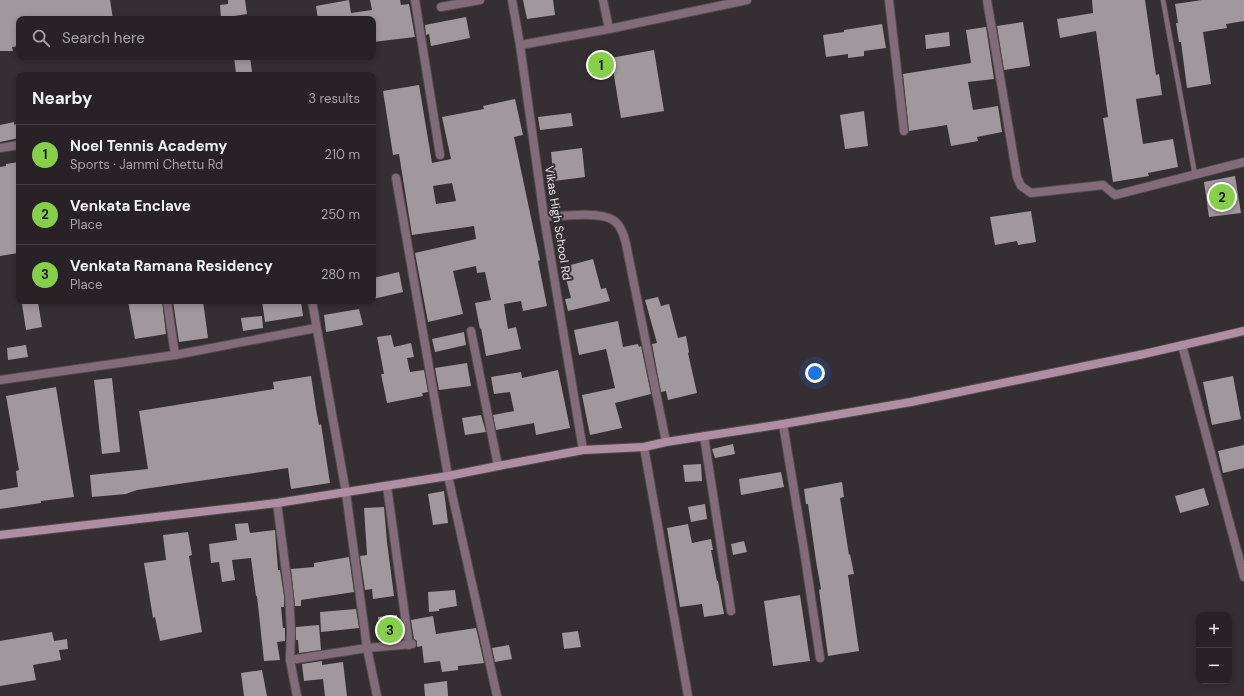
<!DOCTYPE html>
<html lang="en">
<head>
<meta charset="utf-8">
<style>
  :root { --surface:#282226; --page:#342f32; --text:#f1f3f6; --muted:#a5a4a7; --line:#443f43; --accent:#88cf49 }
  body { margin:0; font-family:"DM Sans",sans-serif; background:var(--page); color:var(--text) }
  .controls { position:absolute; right:12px; bottom:12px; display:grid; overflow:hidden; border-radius:8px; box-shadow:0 2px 6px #0003 }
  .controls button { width:36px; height:36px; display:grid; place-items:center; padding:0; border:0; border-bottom:1px solid var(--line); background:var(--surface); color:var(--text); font:20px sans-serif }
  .you { position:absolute; left:815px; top:373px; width:14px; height:14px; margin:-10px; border:3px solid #fff; border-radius:50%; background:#1a73e8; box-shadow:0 0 0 6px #1a73e833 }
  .badge { display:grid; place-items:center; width:26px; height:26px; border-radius:50%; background:var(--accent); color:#111; font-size:13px; font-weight:700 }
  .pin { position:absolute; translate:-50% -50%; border:2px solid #fff; box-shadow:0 1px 4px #0006 }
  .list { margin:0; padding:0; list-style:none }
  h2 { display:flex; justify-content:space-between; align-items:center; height:52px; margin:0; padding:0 16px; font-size:17px }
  h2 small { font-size:13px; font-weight:400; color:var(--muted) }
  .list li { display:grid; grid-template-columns:26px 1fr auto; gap:12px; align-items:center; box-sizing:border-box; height:60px; padding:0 16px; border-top:1px solid var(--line) }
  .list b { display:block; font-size:15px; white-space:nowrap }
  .list p { margin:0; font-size:13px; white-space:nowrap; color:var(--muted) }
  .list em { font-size:13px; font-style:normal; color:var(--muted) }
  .icon { flex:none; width:22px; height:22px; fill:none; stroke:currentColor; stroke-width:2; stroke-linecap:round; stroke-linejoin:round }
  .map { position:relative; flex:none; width:1244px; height:696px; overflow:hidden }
  .search { position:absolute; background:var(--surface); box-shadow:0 2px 6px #0003; left:16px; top:16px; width:360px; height:44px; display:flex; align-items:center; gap:10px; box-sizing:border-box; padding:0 14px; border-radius:8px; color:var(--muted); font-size:15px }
  .panel { position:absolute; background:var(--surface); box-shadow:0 2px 6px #0003; left:16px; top:72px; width:360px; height:232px; border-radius:8px }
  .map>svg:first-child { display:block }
  .building { fill:#a1989d; fill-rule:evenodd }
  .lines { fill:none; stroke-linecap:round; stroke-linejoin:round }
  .lane-casing { stroke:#524c4f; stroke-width:6 }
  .street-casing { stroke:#524c4f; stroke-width:10 }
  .secondary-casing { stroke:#524c4f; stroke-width:10 }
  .lane { stroke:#826c79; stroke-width:4.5 }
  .street { stroke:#826c79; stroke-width:8 }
  .secondary { stroke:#b08ea2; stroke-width:8 }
  .labels { text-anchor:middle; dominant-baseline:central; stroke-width:4; stroke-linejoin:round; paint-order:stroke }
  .street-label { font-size:12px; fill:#ebe7e9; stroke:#352e32 }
</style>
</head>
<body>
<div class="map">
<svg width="1244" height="696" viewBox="0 0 1244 696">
  <rect width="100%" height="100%" fill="#352e32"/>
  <g class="building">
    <polygon points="0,0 110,0 113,19 19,19 19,46 12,47 13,51 0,51"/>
    <polygon points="228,0 245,0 247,14 221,18 220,5 228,4"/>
    <polygon points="349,0 351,13 372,10 370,0 400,0 401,5 409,4 415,37 373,42 373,19 318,19 316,6"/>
    <polygon points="523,0 553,0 555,15 527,19"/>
    <polygon points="1092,0 1145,0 1156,75 1159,74 1162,95 1136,99 1143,144 1173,139 1178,167 1148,173 1149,176 1113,182 1103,118 1108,117 1096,31 1060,38 1057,19 1093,13"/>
    <polygon points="1202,0 1244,0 1244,21 1226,24 1227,28 1203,32 1211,84 1187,88 1181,42 1179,42 1176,23 1178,23 1175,4"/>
    <polygon points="466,17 470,38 431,46 429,34 426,35 425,25"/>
    <polygon points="1023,22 1030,66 1004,70 997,26"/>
    <polygon points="882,24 886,48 864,51 864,56 848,58 848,54 826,57 823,35 844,32 844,30"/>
    <polygon points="986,27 994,79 968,82 973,110 998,106 1002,132 977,137 978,141 951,146 947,125 909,131 903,74 971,63 966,30"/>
    <polygon points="949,32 950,46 926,49 925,35"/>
    <polygon points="654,50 664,111 621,118 611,58"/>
    <polygon points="234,57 250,57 252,72 236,73"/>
    <path d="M419,85L432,163L451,159L442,117L484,109L483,106L515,99L523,135L514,137L540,260L538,261L547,306L523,311L521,301L504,304L508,329L516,327L521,349L486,356L481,328L480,329L475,303L491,300L485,272L477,273L476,266L453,271L463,314L428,322L415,253L476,239L474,226L412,235L399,154L393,155L383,91ZM452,183L456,201L436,204L433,186Z"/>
    <polygon points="864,111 868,146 845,149 840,115"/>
    <polygon points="571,113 573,126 540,130 538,117"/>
    <polygon points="14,122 14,125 19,123 19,138 0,142 0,125"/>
    <polygon points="582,148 585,177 554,181 551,152"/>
    <polygon points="19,162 19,240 16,240 18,253 0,256 0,167 6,166 6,164"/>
    <polygon points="1235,176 1241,213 1209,217 1204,182"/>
    <polygon points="1031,211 1036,242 1018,245 1017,241 995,245 990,217"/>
    <polygon points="593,259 601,289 606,288 610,301 568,311 565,299 571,298 563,267"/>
    <polygon points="399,272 403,292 373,299 373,278"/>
    <polygon points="658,297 661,306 669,304 678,338 686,336 689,352 688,353 697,393 668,400 666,391 661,392 652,344 657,343 645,300"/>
    <polygon points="128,301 162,301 166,334 135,339"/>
    <polygon points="173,301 203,301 208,338 179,342"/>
    <polygon points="262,301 301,301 303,316 265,322"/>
    <polygon points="38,302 42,327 26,330 22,304"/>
    <polygon points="359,309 363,325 326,332 324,315"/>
    <polygon points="262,316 263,328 243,331 241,318"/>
    <polygon points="618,321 623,347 638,344 639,347 641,346 651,394 615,403 622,428 590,435 582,395 615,388 606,349 579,355 574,330"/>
    <polygon points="464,332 466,345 435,352 432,339"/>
    <polygon points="391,335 394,347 411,343 414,357 407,358 410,372 424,370 428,392 422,393 423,396 387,403 381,374 384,374 377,337"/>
    <polygon points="26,345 28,357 8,360 7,348"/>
    <polygon points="467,363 471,386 439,390 435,368"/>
    <polygon points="558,370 570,428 536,435 534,423 496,430 493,415 514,411 510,392 494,394 491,377 521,372 522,378"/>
    <polygon points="311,376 316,409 319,425 321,424 330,483 291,489 288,468 137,490 126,494 92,497 90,475 148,469 139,411 274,389 273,382"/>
    <polygon points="1233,376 1241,419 1212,425 1203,382"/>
    <polygon points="112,378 120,452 102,454 94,380"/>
    <polygon points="56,387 74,497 41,501 41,503 0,509 0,490 18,487 16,471 19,470 6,396"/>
    <polygon points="481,415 486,432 465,435 462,418"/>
    <polygon points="733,444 735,454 715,458 712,449"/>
    <polygon points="1244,445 1244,468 1223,473 1218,451"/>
    <polygon points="701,464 702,481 685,482 683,465"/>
    <polygon points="781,472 784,487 741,495 739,479"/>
    <polygon points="842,482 844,497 840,498 849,555 850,554 854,574 848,575 859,651 828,656 819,590 821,589 816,561 808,504 806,504 804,489"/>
    <polygon points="1204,488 1209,505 1180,513 1175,496"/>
    <polygon points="444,491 448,523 433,525 428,494"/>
    <polygon points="705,504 707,519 691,522 688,507"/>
    <polygon points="384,507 387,542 394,596 373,599 372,589 365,590 360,556 367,555 364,508"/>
    <polygon points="248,523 250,533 275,530 278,570 280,570 284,596 284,607 281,607 283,628 285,628 285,641 277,642 280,660 264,661 257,596 256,596 251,558 232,560 235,580 222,582 219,562 211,563 209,544 237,540 235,524"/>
    <polygon points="688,524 692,543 711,539 713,550 711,550 717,581 718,581 724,614 704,617 702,604 680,607 667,528"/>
    <polygon points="188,532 192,555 189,556 202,632 160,641 155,617 153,618 144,563 166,560 163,535"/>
    <polygon points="744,541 747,552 733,555 731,544"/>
    <polygon points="349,557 354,592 301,600 301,606 295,606 291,569 314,567 314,563"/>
    <polygon points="455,590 457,606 439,609 439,611 429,612 428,592"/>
    <polygon points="800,595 810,661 773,666 764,601"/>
    <polygon points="356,609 359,628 321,632 320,612"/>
    <polygon points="397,615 398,623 400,622 403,639 381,641 378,617"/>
    <polygon points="433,616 436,634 476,628 484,663 458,666 458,670 442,672 440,661 424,663 422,646 417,647 417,641 414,639 411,620"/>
    <polygon points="319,625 321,650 299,653 298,640 296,640 296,627"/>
    <polygon points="578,631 581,647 564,649 562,633"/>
    <polygon points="52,632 54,641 67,639 68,649 59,650 61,660 33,665 36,680 0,686 0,641"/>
    <polygon points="509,645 512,659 495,662 492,648"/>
    <polygon points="322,661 322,665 343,662 347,696 325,696 323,679 304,681 302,664"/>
    <polygon points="262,670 267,696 244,696 241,673"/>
    <polygon points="447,681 448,696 425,696 424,684"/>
  </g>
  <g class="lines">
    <defs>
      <polyline id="lane" points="1163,0 1195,175"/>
      <g id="street">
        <polyline points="415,0 440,155"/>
        <polyline points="512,0 520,45 544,217 583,450"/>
        <polyline points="889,0 904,131"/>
        <polyline points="987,0 1017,177 1021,186 1031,193 1103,185 1115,195 1244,162"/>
        <polyline points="441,7 480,0"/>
        <polyline points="609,29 747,0"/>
        <polyline points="520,45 609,29 603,0"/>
        <polyline points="0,148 19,145"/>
        <polyline points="396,178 448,476 497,696"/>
        <path d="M544,217C561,216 600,211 613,220C621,225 624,235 626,244L666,442"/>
        <polyline points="167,301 175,355"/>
        <polyline points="312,301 346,493 367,648 377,696"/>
        <polyline points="471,331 498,466"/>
        <polyline points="1182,345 1244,577"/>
        <polyline points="0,380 175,355 316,328"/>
        <polyline points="783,424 804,550 820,658"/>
        <polyline points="704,436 731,611"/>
        <polyline points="644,447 688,696"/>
        <polyline points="387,486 409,645"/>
        <polyline points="277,503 289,595 291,631 290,660 297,696"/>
        <polyline points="290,660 367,648 412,644"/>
      </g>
      <polyline id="secondary" points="0,535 277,503 448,476 498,466 583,450 644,447 666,442 783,424 911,402 1144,354 1244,331"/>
    </defs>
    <use href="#lane" class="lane-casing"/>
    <use href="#street" class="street-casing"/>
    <use href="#secondary" class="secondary-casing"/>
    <use href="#lane" class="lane"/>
    <use href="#street" class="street"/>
    <use href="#secondary" class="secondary"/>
  </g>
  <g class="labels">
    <g class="street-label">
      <text transform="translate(558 223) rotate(81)">Vikas High School Rd</text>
    </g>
  </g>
</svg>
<div class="controls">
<button>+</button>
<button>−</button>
</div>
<div class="you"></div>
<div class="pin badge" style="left:601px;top:65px">1</div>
<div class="pin badge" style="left:1222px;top:197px">2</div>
<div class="pin badge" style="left:390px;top:630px">3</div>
<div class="search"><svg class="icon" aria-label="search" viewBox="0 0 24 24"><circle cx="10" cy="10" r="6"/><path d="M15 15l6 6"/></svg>Search here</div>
<section class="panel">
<h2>Nearby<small>3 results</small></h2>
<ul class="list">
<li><span class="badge">1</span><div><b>Noel Tennis Academy</b><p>Sports · Jammi Chettu Rd</p></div><em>210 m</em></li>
<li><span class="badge">2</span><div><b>Venkata Enclave</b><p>Place</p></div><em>250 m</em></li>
<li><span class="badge">3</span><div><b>Venkata Ramana Residency</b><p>Place</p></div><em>280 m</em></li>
</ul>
</section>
</div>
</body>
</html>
